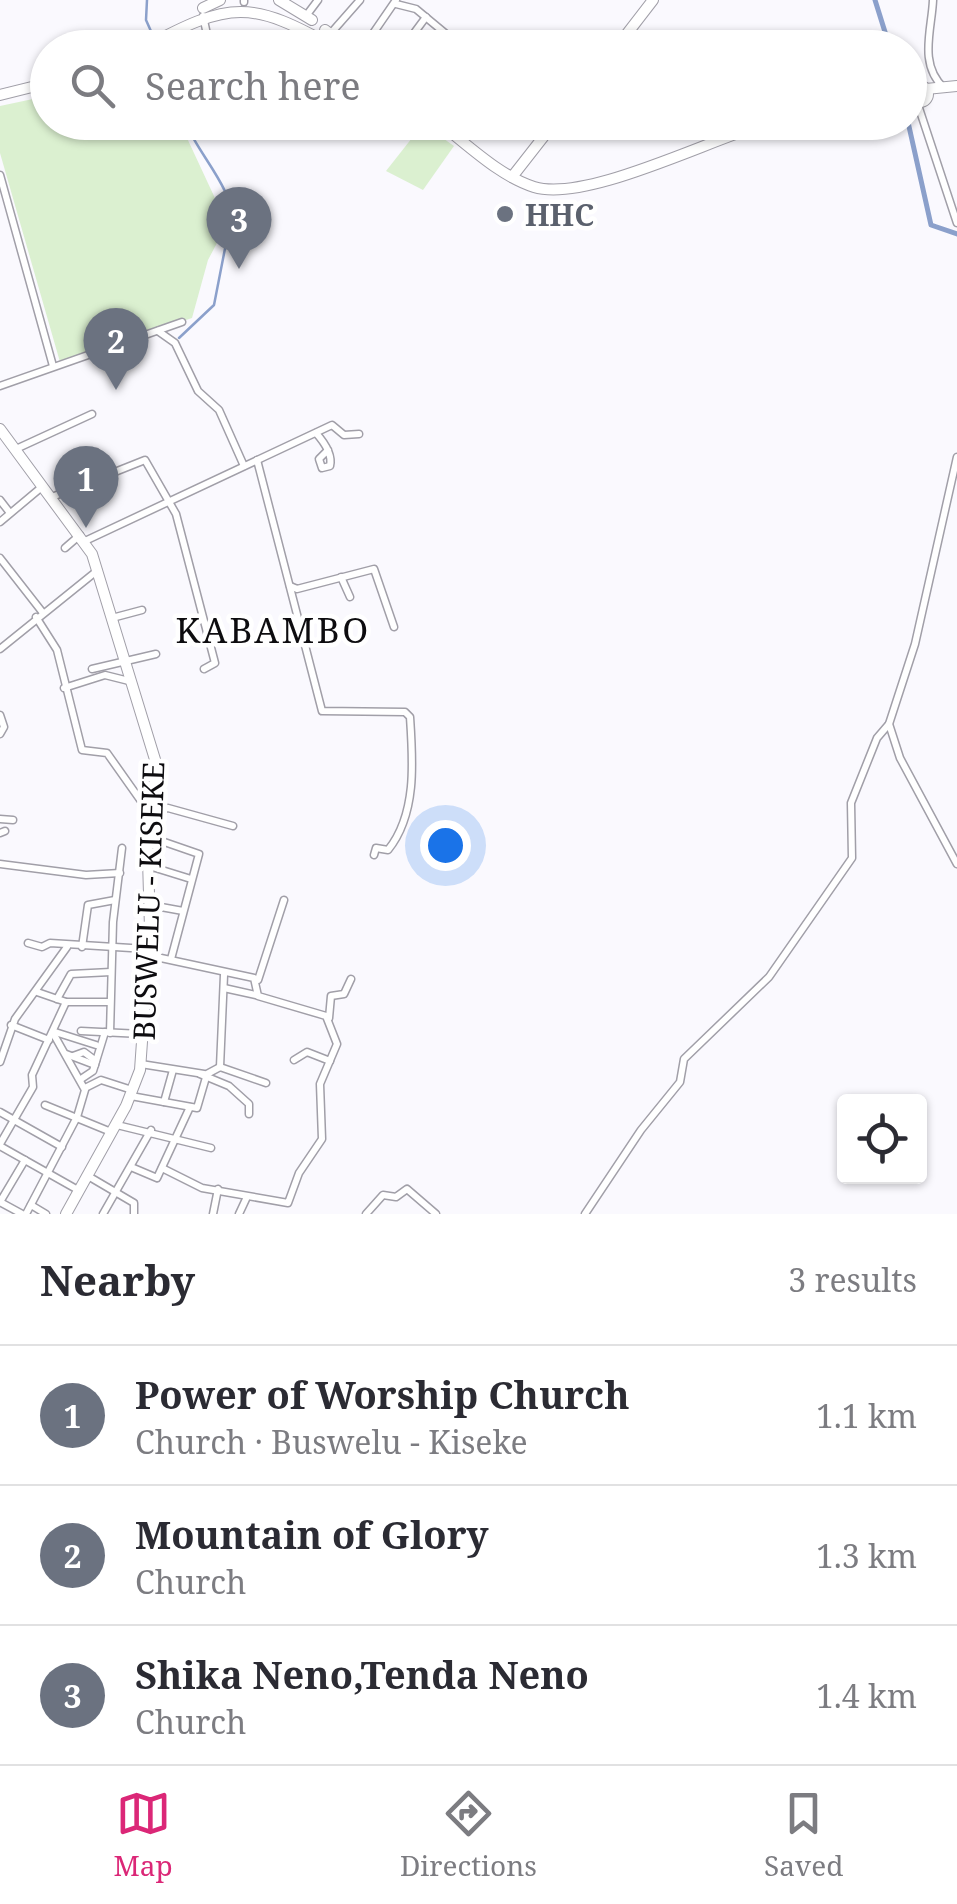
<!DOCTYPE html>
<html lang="en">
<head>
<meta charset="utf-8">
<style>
  :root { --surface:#fff; --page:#f7f7f7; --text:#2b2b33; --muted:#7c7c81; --line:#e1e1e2; --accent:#db2777 }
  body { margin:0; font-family:"Noto Serif",serif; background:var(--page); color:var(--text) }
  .controls { position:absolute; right:30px; bottom:30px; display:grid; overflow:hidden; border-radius:10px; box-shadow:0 2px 8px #0004 }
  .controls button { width:90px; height:90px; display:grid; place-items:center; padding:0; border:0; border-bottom:2px solid var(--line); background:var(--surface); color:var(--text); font:50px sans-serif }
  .you { position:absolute; left:445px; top:845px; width:35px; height:35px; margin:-25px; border:8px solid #fff; border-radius:50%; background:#1a73e8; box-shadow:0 0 0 15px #1a73e833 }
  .badge { display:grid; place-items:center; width:65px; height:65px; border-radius:50%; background:var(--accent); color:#fff; font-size:32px; font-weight:700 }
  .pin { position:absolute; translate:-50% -82px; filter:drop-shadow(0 2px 5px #0008) }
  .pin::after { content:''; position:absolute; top:52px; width:35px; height:30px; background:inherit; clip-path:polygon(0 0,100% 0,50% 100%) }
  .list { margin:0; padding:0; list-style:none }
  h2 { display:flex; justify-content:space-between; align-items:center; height:130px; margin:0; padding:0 40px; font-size:42px }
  h2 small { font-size:32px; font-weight:400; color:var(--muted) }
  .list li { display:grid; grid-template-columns:65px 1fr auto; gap:30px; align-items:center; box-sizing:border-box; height:140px; padding:0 40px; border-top:2px solid var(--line) }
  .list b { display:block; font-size:38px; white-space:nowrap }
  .list p { margin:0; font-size:32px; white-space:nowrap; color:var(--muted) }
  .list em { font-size:32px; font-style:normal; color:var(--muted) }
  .icon { flex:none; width:55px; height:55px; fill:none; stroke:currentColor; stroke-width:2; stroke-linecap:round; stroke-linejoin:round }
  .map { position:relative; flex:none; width:957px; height:1214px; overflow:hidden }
  .search { position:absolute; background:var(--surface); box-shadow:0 2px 8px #0004; left:30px; right:30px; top:30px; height:110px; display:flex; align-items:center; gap:25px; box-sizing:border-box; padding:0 35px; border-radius:55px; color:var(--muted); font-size:38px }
  .sheet { height:550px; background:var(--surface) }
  nav { display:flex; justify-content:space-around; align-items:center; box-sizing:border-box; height:140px; border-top:2px solid var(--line); background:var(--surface); font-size:28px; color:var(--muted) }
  nav a { display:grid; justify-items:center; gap:5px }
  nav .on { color:var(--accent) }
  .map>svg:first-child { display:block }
  .green { fill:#dbf0d0 }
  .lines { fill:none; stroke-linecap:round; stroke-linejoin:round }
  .stream { stroke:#8ba0cb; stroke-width:2.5 }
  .canal { stroke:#8ba0cb; stroke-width:5 }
  .minor-casing { stroke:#a19fa8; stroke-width:9 }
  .major-casing { stroke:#a19fa8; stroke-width:12 }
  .minor { stroke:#fff; stroke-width:6 }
  .major { stroke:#fff; stroke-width:10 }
  .worship-dot { fill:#6b7280; stroke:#fff; stroke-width:4 }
  .labels { text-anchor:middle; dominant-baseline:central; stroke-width:9; stroke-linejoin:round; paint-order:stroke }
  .worship-label { font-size:30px; font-weight:bold; fill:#5b616d; stroke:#fff; text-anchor:start }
  .street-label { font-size:30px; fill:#0d0c0f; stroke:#fff }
  .quarter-label { font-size:35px; letter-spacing:2.5px; fill:#0d0c0f; stroke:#fff }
</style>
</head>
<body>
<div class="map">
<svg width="957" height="1214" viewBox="0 0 957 1214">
  <rect width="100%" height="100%" fill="#faf9fe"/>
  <g class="green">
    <polygon points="47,96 48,122 180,123 227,224 208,260 192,318 60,362 0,153 0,106"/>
    <polygon points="423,124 454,146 423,190 386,171"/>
  </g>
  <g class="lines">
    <g class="stream">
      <polyline points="147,0 146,20 154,38"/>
      <path d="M179,338L214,305L229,228L234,226C233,187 200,157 185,122"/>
    </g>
    <g class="canal">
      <polyline points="875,0 890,48"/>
      <polyline points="908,122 931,225 957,234"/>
    </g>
    <defs>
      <g id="minor">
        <polyline points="244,0 244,2"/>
        <path d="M933,0C932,29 918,64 944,88"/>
        <polyline points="396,4 416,9 463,48"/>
        <polyline points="203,16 210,48"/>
        <polyline points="306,16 318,0"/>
        <polyline points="331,33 360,0"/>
        <polyline points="584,38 595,36 614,48"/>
        <polyline points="363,48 396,0"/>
        <polyline points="403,48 426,17"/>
        <polyline points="917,102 957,223"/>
        <polyline points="224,123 225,122"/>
        <polyline points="0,175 53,366"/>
        <polyline points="158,331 175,343 198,391 219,410 244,466"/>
        <polyline points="117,346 129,353"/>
        <polyline points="0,386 182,322"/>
        <path d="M316,433C324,442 333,454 330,466L322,468L319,459L328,450"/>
        <polyline points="16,449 92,414"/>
        <polyline points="96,452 106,474"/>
        <polyline points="957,457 915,644 889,724 900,758 957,864"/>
        <path d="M257,460L322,711L405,712L410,717C413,761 417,814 388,850L376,848L374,855"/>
        <polyline points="52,497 145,460 176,514 215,663 204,669"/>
        <polyline points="0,500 10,513"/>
        <polyline points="0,522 43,486"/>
        <polyline points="85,541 332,425 344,435 359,434"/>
        <polyline points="65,548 80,535"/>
        <polyline points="0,558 43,613"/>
        <polyline points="341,577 350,597"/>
        <polyline points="290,586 297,589 374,569 394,627"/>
        <polyline points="36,617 57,650 82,750 107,753 148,811 168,808 233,826"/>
        <polyline points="112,618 142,610"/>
        <polyline points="0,649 98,570"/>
        <polyline points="92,669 156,654"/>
        <polyline points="64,688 105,675 129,681"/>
        <polyline points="0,715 4,727 0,734"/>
        <polyline points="0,819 13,820"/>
        <polyline points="0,833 5,831"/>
        <polyline points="147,836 199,854 171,959"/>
        <polyline points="0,864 86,875 120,873"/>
        <polyline points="149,866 191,879"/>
        <polyline points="150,905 183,911"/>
        <polyline points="28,943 42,947 50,943 147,949"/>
        <polyline points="82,947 88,905 115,900"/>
        <polyline points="147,955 254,978 258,996 326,1016 337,1044 320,1084 322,1139 299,1173 288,1203 202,1188 162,1168"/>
        <polyline points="258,980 284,900"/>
        <polyline points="224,988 256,995"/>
        <polyline points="37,992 66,1002 110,1002"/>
        <polyline points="57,999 71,974 111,972"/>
        <polyline points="329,1018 331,996 344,994 351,979"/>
        <polyline points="11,1025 49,1040"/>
        <polyline points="81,1031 141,1034"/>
        <polyline points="55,1032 96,1045"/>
        <polyline points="110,1033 113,922 122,848"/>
        <polyline points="66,1054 95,1065"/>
        <polyline points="73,1056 84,1052 96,1061"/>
        <polyline points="294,1060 307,1052 330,1061"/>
        <polyline points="0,1062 15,1019 67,947"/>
        <polyline points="141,1064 204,1074"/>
        <polyline points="220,1067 224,975"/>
        <polyline points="200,1074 229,1086 249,1104 249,1114"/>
        <polyline points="81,1079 93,1071 105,1032"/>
        <polyline points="85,1088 101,1080 132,1090"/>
        <polyline points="131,1096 197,1108 207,1074 220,1067 266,1083"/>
        <polyline points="164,1102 173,1070"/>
        <polyline points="45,1105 111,1132"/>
        <polyline points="0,1112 62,1147"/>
        <polyline points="117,1125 211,1148"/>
        <polyline points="0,1144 33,1087 32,1075 66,1002"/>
        <polyline points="0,1146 78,1190"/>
        <polyline points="131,1167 157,1178 190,1107"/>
        <polyline points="88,1176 134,1203 134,1214"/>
        <polyline points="0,1202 25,1160"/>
        <polyline points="0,1202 22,1214"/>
        <polyline points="31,1205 46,1214"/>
        <polyline points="26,1214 77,1117 85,1090 53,1033"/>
        <polyline points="103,1214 151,1130"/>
        <polyline points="213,1214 218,1189"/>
        <polyline points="239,1214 246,1199"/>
        <polyline points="366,1214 383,1195 396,1197 407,1189 436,1214"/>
        <polyline points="585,1214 641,1130 680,1082 684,1059 769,977 852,858 851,803 877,738 889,724"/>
      </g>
      <g id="major">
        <polyline points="279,0 312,20"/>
        <polyline points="203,8 220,0"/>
        <polyline points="325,30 348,48"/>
        <path d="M143,48C231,0 251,0 336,48"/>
        <polyline points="616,48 653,0"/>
        <circle cx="920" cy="94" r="8"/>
        <polyline points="926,89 957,86"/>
        <polyline points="0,95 48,83"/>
        <path d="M438,122C467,144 499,176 534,187C587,203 712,138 771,122"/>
        <polyline points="512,177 555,122"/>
        <polyline points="0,429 92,554 157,766 147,826 150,928 140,1070 126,1106 66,1214"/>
      </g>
    </defs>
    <use href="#minor" class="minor-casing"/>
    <use href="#major" class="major-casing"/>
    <use href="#minor" class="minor"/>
    <use href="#major" class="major"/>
  </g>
  <circle class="worship-dot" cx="505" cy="214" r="10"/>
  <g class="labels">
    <g class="worship-label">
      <text x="525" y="214">HHC</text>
    </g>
    <g class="street-label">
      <text transform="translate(148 901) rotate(-88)">BUSWELU - KISEKE</text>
    </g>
    <g class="quarter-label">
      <text x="273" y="629">KABAMBO</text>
    </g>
  </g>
</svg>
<div class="controls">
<button><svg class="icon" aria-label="locate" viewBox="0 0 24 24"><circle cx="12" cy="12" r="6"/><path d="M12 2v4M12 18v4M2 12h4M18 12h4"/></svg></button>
</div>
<div class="you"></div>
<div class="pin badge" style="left:86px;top:528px;background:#6b7280">1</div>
<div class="pin badge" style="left:116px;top:390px;background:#6b7280">2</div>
<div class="pin badge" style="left:239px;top:269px;background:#6b7280">3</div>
<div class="search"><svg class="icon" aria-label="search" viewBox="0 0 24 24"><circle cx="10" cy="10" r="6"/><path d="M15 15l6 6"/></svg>Search here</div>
</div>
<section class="sheet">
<h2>Nearby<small>3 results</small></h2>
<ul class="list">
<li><span class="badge" style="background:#6b7280">1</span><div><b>Power of Worship Church</b><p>Church · Buswelu - Kiseke</p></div><em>1.1 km</em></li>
<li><span class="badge" style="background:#6b7280">2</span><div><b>Mountain of Glory</b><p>Church</p></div><em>1.3 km</em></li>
<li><span class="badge" style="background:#6b7280">3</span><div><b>Shika Neno,Tenda Neno</b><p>Church</p></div><em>1.4 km</em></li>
</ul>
</section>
<nav>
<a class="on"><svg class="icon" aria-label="map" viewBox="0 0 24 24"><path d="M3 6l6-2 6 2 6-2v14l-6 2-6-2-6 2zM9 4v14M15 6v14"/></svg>Map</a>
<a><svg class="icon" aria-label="directions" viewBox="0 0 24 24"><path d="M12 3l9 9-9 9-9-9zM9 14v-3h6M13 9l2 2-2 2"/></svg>Directions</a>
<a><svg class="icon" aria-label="saved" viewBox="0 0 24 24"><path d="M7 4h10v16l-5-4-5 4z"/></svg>Saved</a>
</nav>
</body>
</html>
